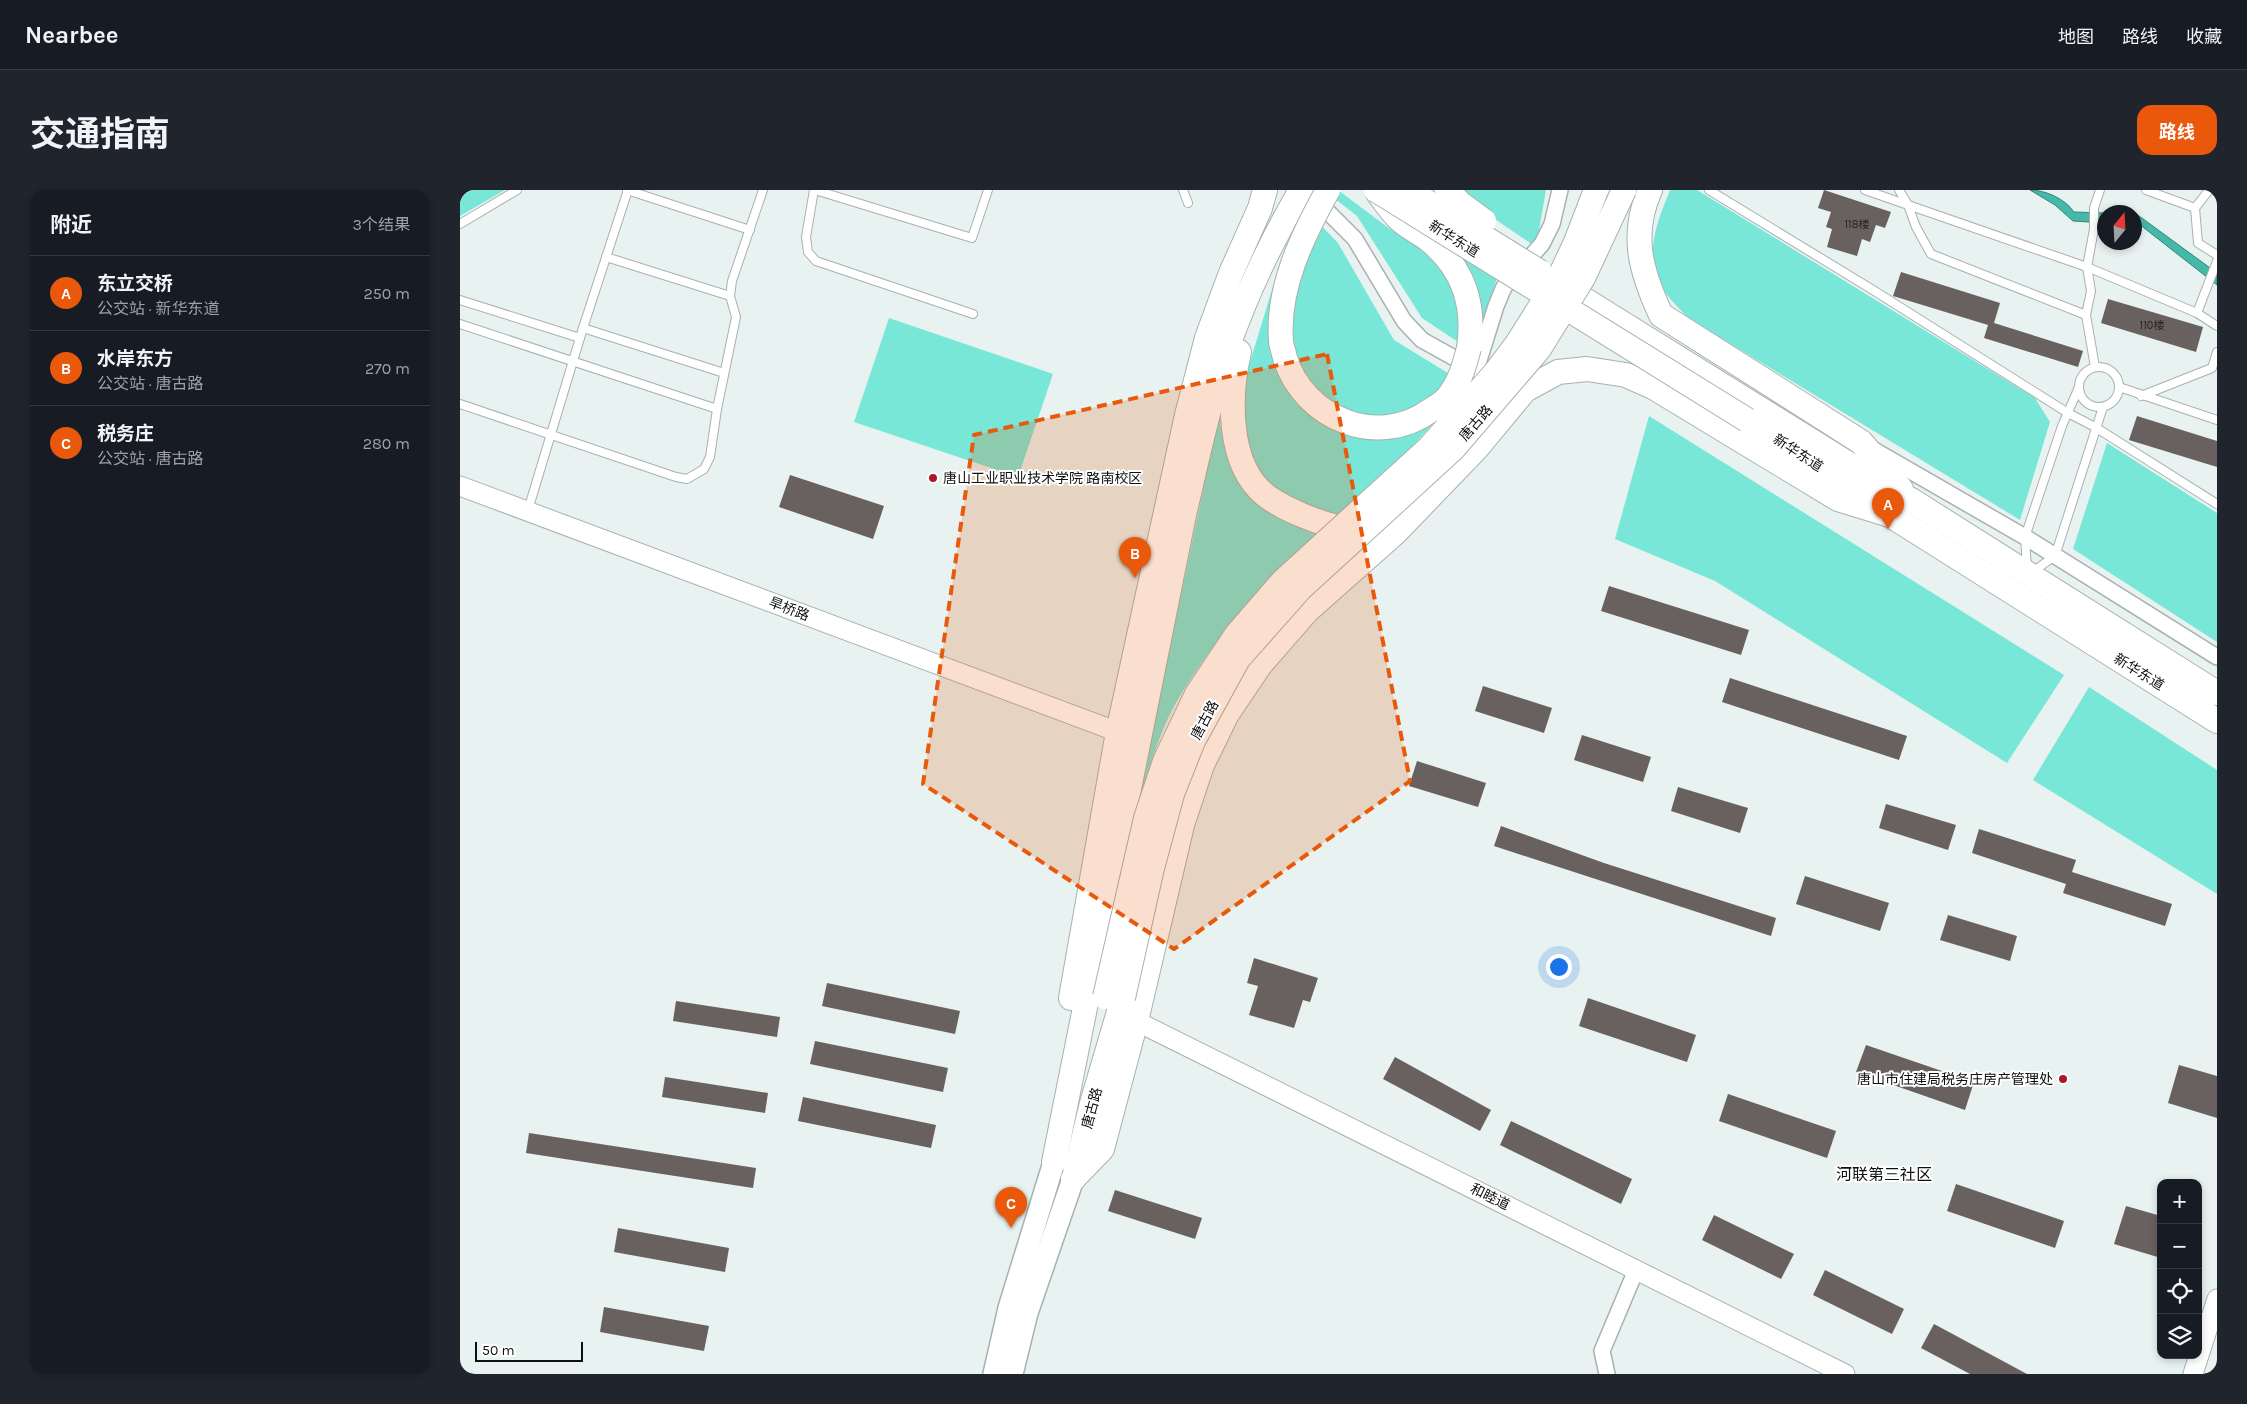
<!DOCTYPE html>
<html lang="zh">
<head>
<meta charset="utf-8">
<style>
  :root { --surface:#171b24; --page:#20242c; --text:#f1f3f6; --muted:#9ea1a6; --line:#363941; --accent:#ea580c }
  body { margin:0; font-family:Karla,"Noto Sans SC",sans-serif; background:var(--page); color:var(--text) }
  .controls { position:absolute; right:15px; bottom:15px; display:grid; overflow:hidden; border-radius:10px; box-shadow:0 2px 8px #0003 }
  .controls button { width:45px; height:45px; display:grid; place-items:center; padding:0; border:0; border-bottom:1px solid var(--line); background:var(--surface); color:var(--text); font:25px sans-serif }
  .compass { position:absolute; left:1637px; top:15px; width:45px; height:45px; border-radius:50%; background:var(--surface); box-shadow:0 2px 8px #0003; rotate:18deg }
  .scale { position:absolute; left:15px; bottom:12px; width:108px; box-sizing:border-box; padding-left:5px; border:2px solid #0d100f; border-top:0; font-size:14px; line-height:18px; white-space:nowrap; color:#0d100f; -webkit-text-stroke:4px #fff; paint-order:stroke }
  .you { position:absolute; left:1098px; top:776px; width:18px; height:18px; margin:-12px; border:4px solid #fff; border-radius:50%; background:#1a73e8; box-shadow:0 0 0 8px #1a73e833 }
  .badge { display:grid; place-items:center; width:32px; height:32px; border-radius:50%; background:var(--accent); color:#fff; font-size:16px; font-weight:700 }
  .pin { position:absolute; translate:-50% -41px; filter:drop-shadow(0 1px 2px #0008) }
  .pin::after { content:''; position:absolute; top:26px; width:18px; height:15px; background:inherit; clip-path:polygon(0 0,100% 0,50% 100%) }
  .list { margin:0; padding:0; list-style:none }
  h2 { display:flex; justify-content:space-between; align-items:center; height:65px; margin:0; padding:0 20px; font-size:21px }
  h2 small { font-size:16px; font-weight:400; color:var(--muted) }
  .list li { display:grid; grid-template-columns:32px 1fr auto; gap:15px; align-items:center; box-sizing:border-box; height:75px; padding:0 20px; border-top:1px solid var(--line) }
  .list b { display:block; font-size:19px; white-space:nowrap }
  .list p { margin:0; font-size:16px; white-space:nowrap; color:var(--muted) }
  .list em { font-size:16px; font-style:normal; color:var(--muted) }
  .icon { flex:none; width:28px; height:28px; fill:none; stroke:currentColor; stroke-width:2; stroke-linecap:round; stroke-linejoin:round }
  .map { position:relative; flex:none; width:1757px; height:1184px; overflow:hidden; border-radius:15px }
  header { display:flex; align-items:center; gap:30px; box-sizing:border-box; height:70px; padding:0 25px; background:var(--surface); border-bottom:1px solid var(--line) }
  header strong { font-size:24px }
  nav { display:flex; gap:28px; margin-inline-start:auto; font-size:18px }
  .intro { display:flex; align-items:center; justify-content:space-between; box-sizing:border-box; height:120px; padding:0 30px }
  h1 { margin:0; font-size:35px }
  .button { padding:12px 22px; border-radius:15px; background:var(--accent); color:#fff; font-size:18px; font-weight:700 }
  main { display:flex; gap:30px; padding:0 30px }
  aside { flex:1; background:var(--surface); border-radius:15px; box-shadow:0 2px 8px #0003 }
  .map>svg:first-child { display:block }
  .green { fill:#79e7d7 }
  .water { fill:#44b8a9; stroke:#34867b }
  .building { fill:#696160 }
  .lines { fill:none; stroke-linecap:round; stroke-linejoin:round }
  .service-casing { stroke:#a8b1b0; stroke-width:10 }
  .minor-casing { stroke:#a8b1b0; stroke-width:18 }
  .tertiary-casing { stroke:#a8b1b0; stroke-width:21 }
  .secondary-casing { stroke:#a8b1b0; stroke-width:24 }
  .primary-casing { stroke:#a8b1b0; stroke-width:26 }
  .service { stroke:#fff; stroke-width:8 }
  .minor { stroke:#fff; stroke-width:15 }
  .tertiary { stroke:#fff; stroke-width:19 }
  .secondary { stroke:#fff; stroke-width:21 }
  .primary { stroke:#fff; stroke-width:24 }
  .primary-bridge-casing { stroke:#a8b1b0; stroke-width:26; stroke-linecap:butt }
  .primary-bridge { stroke:#fff; stroke-width:24 }
  .marked { fill:#e8590c; fill-opacity:0.2; stroke:#e8590c; stroke-width:4; stroke-dasharray:10 6; stroke-linejoin:round }
  .poi-dot { fill:#ac172b; stroke:#fff; stroke-width:2 }
  .labels { text-anchor:middle; dominant-baseline:central; stroke-width:4; stroke-linejoin:round; paint-order:stroke }
  .number-label { font-size:11px; fill:#242423 }
  .street-label { font-size:14px; fill:#0d100f; stroke:#fff }
  .poi-label { font-size:14px; fill:#0d100f; stroke:#fff; text-anchor:start }
  .quarter-label { font-size:16px; fill:#0d100f; stroke:#fff }
</style>
</head>
<body>
<header>
<strong>Nearbee</strong>
<nav><a>地图</a><a>路线</a><a>收藏</a></nav>
</header>
<div class="intro"><h1>交通指南</h1><a class="button">路线</a></div>
<main>
<aside>
<h2>附近<small>3个结果</small></h2>
<ul class="list">
<li><span class="badge">A</span><div><b>东立交桥</b><p>公交站 · 新华东道</p></div><em>250 m</em></li>
<li><span class="badge">B</span><div><b>水岸东方</b><p>公交站 · 唐古路</p></div><em>270 m</em></li>
<li><span class="badge">C</span><div><b>税务庄</b><p>公交站 · 唐古路</p></div><em>280 m</em></li>
</ul>
</aside>
<div class="map">
<svg width="1757" height="1184" viewBox="0 0 1757 1184">
  <rect width="100%" height="100%" fill="#e8f2f0"/>
  <g class="green">
    <polygon points="0,0 45,0 0,26"/>
    <polygon points="878,0 930,39 972,66 992,88 1000,125 1001,154 962,128 897,26 874,8"/>
    <polygon points="999,0 1086,0 1076,57 1010,12"/>
    <path d="M1210,0H1237L1575,208L1590,232L1560,330L1228,128C1218,117 1205,105 1198,91C1184,63 1199,27 1210,0Z"/>
    <path d="M851,25L878,53L934,150L988,183L998,205C958,253 921,289 873,329L828,310L797,286L780,241L783,195L815,90Z"/>
    <polygon points="990,60 1037,88 1022,135"/>
    <polygon points="429,128 593,184 558,287 394,232"/>
    <path d="M759,224L763,253L768,270L784,297L860,342C807,393 758,442 720,506C700,538 689,580 677,615Z"/>
    <polygon points="1189,226 1604,485 1547,573 1255,391 1155,349"/>
    <polygon points="1647,253 1757,323 1757,452 1613,359"/>
    <polygon points="1629,497 1757,580 1757,704 1573,590"/>
  </g>
  <g class="water">
    <path d="M1570,0C1586,0 1605,9 1614,22L1644,23V33L1613,31L1595,15Z"/>
    <polygon points="1675,23 1757,83 1757,95 1679,34 1675,34"/>
  </g>
  <g class="building">
    <polygon points="1364,0 1431,22 1425,38 1416,35 1410,52 1402,49 1397,66 1367,57 1372,39 1366,37 1371,22 1358,18"/>
    <polygon points="1441,82 1540,113 1534,133 1623,161 1618,177 1524,148 1528,135 1433,106"/>
    <polygon points="1648,109 1743,137 1736,162 1641,133"/>
    <polygon points="1677,226 1757,251 1757,277 1669,250"/>
    <polygon points="330,285 424,316 413,349 319,317"/>
    <polygon points="1149,396 1289,440 1281,465 1141,421"/>
    <polygon points="1270,488 1447,546 1439,570 1262,512"/>
    <polygon points="1023,496 1092,518 1084,543 1015,521"/>
    <polygon points="1122,545 1191,567 1183,592 1114,570"/>
    <polygon points="957,571 1026,593 1018,617 949,596"/>
    <polygon points="1218,597 1288,618 1280,643 1211,621"/>
    <polygon points="1426,614 1496,635 1488,660 1419,638"/>
    <polygon points="1041,636 1144,673 1316,728 1311,746 1034,656"/>
    <polygon points="1519,639 1616,670 1612,682 1712,714 1705,736 1603,703 1606,694 1512,663"/>
    <polygon points="1345,686 1429,713 1420,741 1336,714"/>
    <polygon points="1488,725 1557,746 1550,771 1480,750"/>
    <polygon points="794,768 858,788 850,812 843,810 834,838 789,825 798,796 787,793"/>
    <polygon points="367,793 500,821 495,844 362,816"/>
    <polygon points="1128,808 1236,845 1227,872 1119,836"/>
    <polygon points="216,811 320,827 317,847 213,831"/>
    <polygon points="355,851 488,878 483,902 350,874"/>
    <polygon points="1406,855 1514,892 1505,920 1396,882"/>
    <polygon points="935,867 1031,920 1020,941 923,889"/>
    <polygon points="1719,875 1757,886 1757,928 1708,913"/>
    <polygon points="205,887 308,903 305,923 202,907"/>
    <polygon points="1268,904 1376,941 1367,968 1259,931"/>
    <polygon points="343,907 476,935 471,958 338,931"/>
    <polygon points="1051,931 1172,989 1161,1014 1040,955"/>
    <polygon points="69,943 296,978 293,998 66,963"/>
    <polygon points="1496,994 1604,1031 1595,1058 1487,1021"/>
    <polygon points="655,1000 742,1028 735,1049 648,1021"/>
    <polygon points="1666,1016 1701,1026 1701,1068 1654,1054"/>
    <polygon points="1254,1025 1334,1064 1321,1089 1242,1050"/>
    <polygon points="158,1038 269,1058 265,1082 154,1062"/>
    <polygon points="1365,1080 1444,1119 1432,1144 1353,1105"/>
    <polygon points="144,1117 249,1136 244,1161 140,1142"/>
    <polygon points="1474,1134 1567,1184 1510,1184 1461,1158"/>
  </g>
  <g class="lines">
    <defs>
      <g id="service">
        <polyline points="167,0 290,40"/>
        <polyline points="354,0 346,47 348,62 356,71 513,124"/>
        <polyline points="355,0 512,48 528,0"/>
        <polyline points="723,0 728,13"/>
        <polyline points="1249,0 1413,100 1608,223 1635,237 1757,314"/>
        <polyline points="1405,0 1448,15 1456,37 1471,64 1626,125"/>
        <polyline points="1439,0 1448,15 1627,77 1737,123 1757,136"/>
        <polyline points="1686,0 1735,18"/>
        <polyline points="1749,0 1735,18 1738,53 1757,65"/>
        <polyline points="0,34 57,0"/>
        <polyline points="146,67 270,106"/>
        <polyline points="0,110 120,148"/>
        <polyline points="1737,123 1757,71"/>
        <polyline points="0,134 257,219"/>
        <polyline points="123,138 264,183"/>
        <circle cx="1639" cy="197" r="20"/>
        <polyline points="1635,177 1626,125 1631,101 1627,77 1634,39 1634,18 1640,0"/>
        <polyline points="1659,197 1757,230"/>
        <polyline points="1681,206 1752,178 1757,162"/>
        <polyline points="0,214 216,287 227,289 244,279 250,267 257,219 276,127 270,106 272,91 303,0"/>
        <polyline points="68,320 123,138 168,0"/>
        <polyline points="1567,378 1565,347 1602,236 1619,197"/>
        <polyline points="1572,382 1595,366 1643,217"/>
      </g>
      <g id="minor">
        <polyline points="855,9 895,49 944,131 962,150 1016,180 1039,189"/>
        <polyline points="1016,180 1036,116 1044,97 1082,54 1092,34 1100,0"/>
        <polyline points="1414,260 1565,347 1757,467"/>
        <polyline points="1147,1184 1142,1161 1176,1080"/>
      </g>
      <g id="tertiary">
        <polyline points="0,296 658,542"/>
        <polyline points="676,831 1385,1184"/>
        <polyline points="1733,1184 1757,1109"/>
      </g>
      <g id="secondary">
        <polyline points="534,1184 549,1118 594,972"/>
        <polyline points="552,1184 567,1123 613,989"/>
      </g>
      <g id="primary">
        <path d="M1190,0C1170,45 1181,82 1201,125L1401,252L1441,299"/>
        <path d="M918,3C925,12 932,23 940,30C949,38 960,43 969,50C1004,79 1015,114 1009,158"/>
        <polyline points="1096,92 1411,288 1451,310 1757,503"/>
        <path d="M779,162C769,205 767,273 804,304C816,314 830,320 844,326C861,333 882,340 900,340"/>
        <polyline points="1287,230 1398,301 1430,325 1757,531"/>
        <polyline points="611,808 658,542 727,225 747,148 771,83 800,18 805,0"/>
        <path d="M594,972L724,325C737,269 749,213 767,159C786,104 812,50 841,0"/>
        <polyline points="614,988 631,917 663,808"/>
        <polyline points="613,989 642,959 676,831 722,635 742,575 767,524 800,475 847,421 936,342 1016,259 1065,200 1098,182 1127,179 1166,185 1193,197 1378,309 1430,325"/>
      </g>
    </defs>
    <use href="#service" class="service-casing"/>
    <use href="#minor" class="minor-casing"/>
    <use href="#tertiary" class="tertiary-casing"/>
    <use href="#secondary" class="secondary-casing"/>
    <use href="#primary" class="primary-casing"/>
    <use href="#service" class="service"/>
    <use href="#minor" class="minor"/>
    <use href="#tertiary" class="tertiary"/>
    <use href="#secondary" class="secondary"/>
    <use href="#primary" class="primary"/>
    <defs>
      <g id="primary-bridge">
        <path d="M868,0C843,45 817,97 821,150C821,156 824,162 825,168C844,229 918,259 971,220C978,216 987,210 991,203C1001,189 1005,173 1009,158"/>
        <polyline points="916,0 1287,230"/>
        <polyline points="948,0 1080,82"/>
        <polyline points="987,0 1001,14 1024,31"/>
        <polyline points="645,807 686,628 705,571 737,504 777,444 823,391 970,257 1035,183 1057,154 1101,84 1116,52 1136,0"/>
        <polyline points="663,808 692,678 712,604 733,551 778,469 840,399 993,259 1079,159 1123,88 1164,0"/>
      </g>
    </defs>
    <use href="#primary-bridge" class="primary-bridge-casing"/>
    <use href="#primary-bridge" class="primary-bridge"/>
  </g>
  <path class="marked" d="M867,164L950,591L714,759L463,594L514,245Z"/>
  <g class="poi-dot">
    <circle cx="473" cy="288" r="5"/>
    <circle cx="1603" cy="889" r="5"/>
  </g>
  <g class="labels">
    <g class="number-label">
      <text x="1397" y="34">118楼</text>
      <text x="1692" y="135">110楼</text>
    </g>
    <g class="street-label">
      <text transform="translate(994 49) rotate(32)">新华东道</text>
      <text transform="translate(1016 233) rotate(-49)">唐古路</text>
      <text transform="translate(1338 263) rotate(33)">新华东道</text>
      <text transform="translate(329 419) rotate(21)">旱桥路</text>
      <text transform="translate(1679 482) rotate(32)">新华东道</text>
      <text transform="translate(745 530) rotate(-62)">唐古路</text>
      <text transform="translate(632 918) rotate(-75)">唐古路</text>
      <text transform="translate(1030 1007) rotate(26)">和睦道</text>
    </g>
    <g class="poi-label">
      <text x="483" y="288">唐山工业职业技术学院 路南校区</text>
      <text x="1593" y="889" text-anchor="end">唐山市住建局税务庄房产管理处</text>
    </g>
    <g class="quarter-label">
      <text x="1424" y="984">河联第三社区</text>
    </g>
  </g>
</svg>
<div class="controls">
<button>+</button>
<button>−</button>
<button><svg class="icon" aria-label="locate" viewBox="0 0 24 24"><circle cx="12" cy="12" r="6"/><path d="M12 2v4M12 18v4M2 12h4M18 12h4"/></svg></button>
<button><svg class="icon" aria-label="layers" viewBox="0 0 24 24"><path d="M12 4l9 5-9 5-9-5zM3 14l9 5 9-5"/></svg></button>
</div>
<svg class="compass" viewBox="-18 -18 36 36"><path d="M0-13l5 13h-10z" fill="#e53935"/><path d="M0 13l5-13h-10z" fill="#9ea1a6"/></svg>
<div class="scale">50 m</div>
<div class="you"></div>
<div class="pin badge" style="left:1428px;top:339px">A</div>
<div class="pin badge" style="left:675px;top:388px">B</div>
<div class="pin badge" style="left:551px;top:1038px">C</div>
</div>
</main>
</body>
</html>
